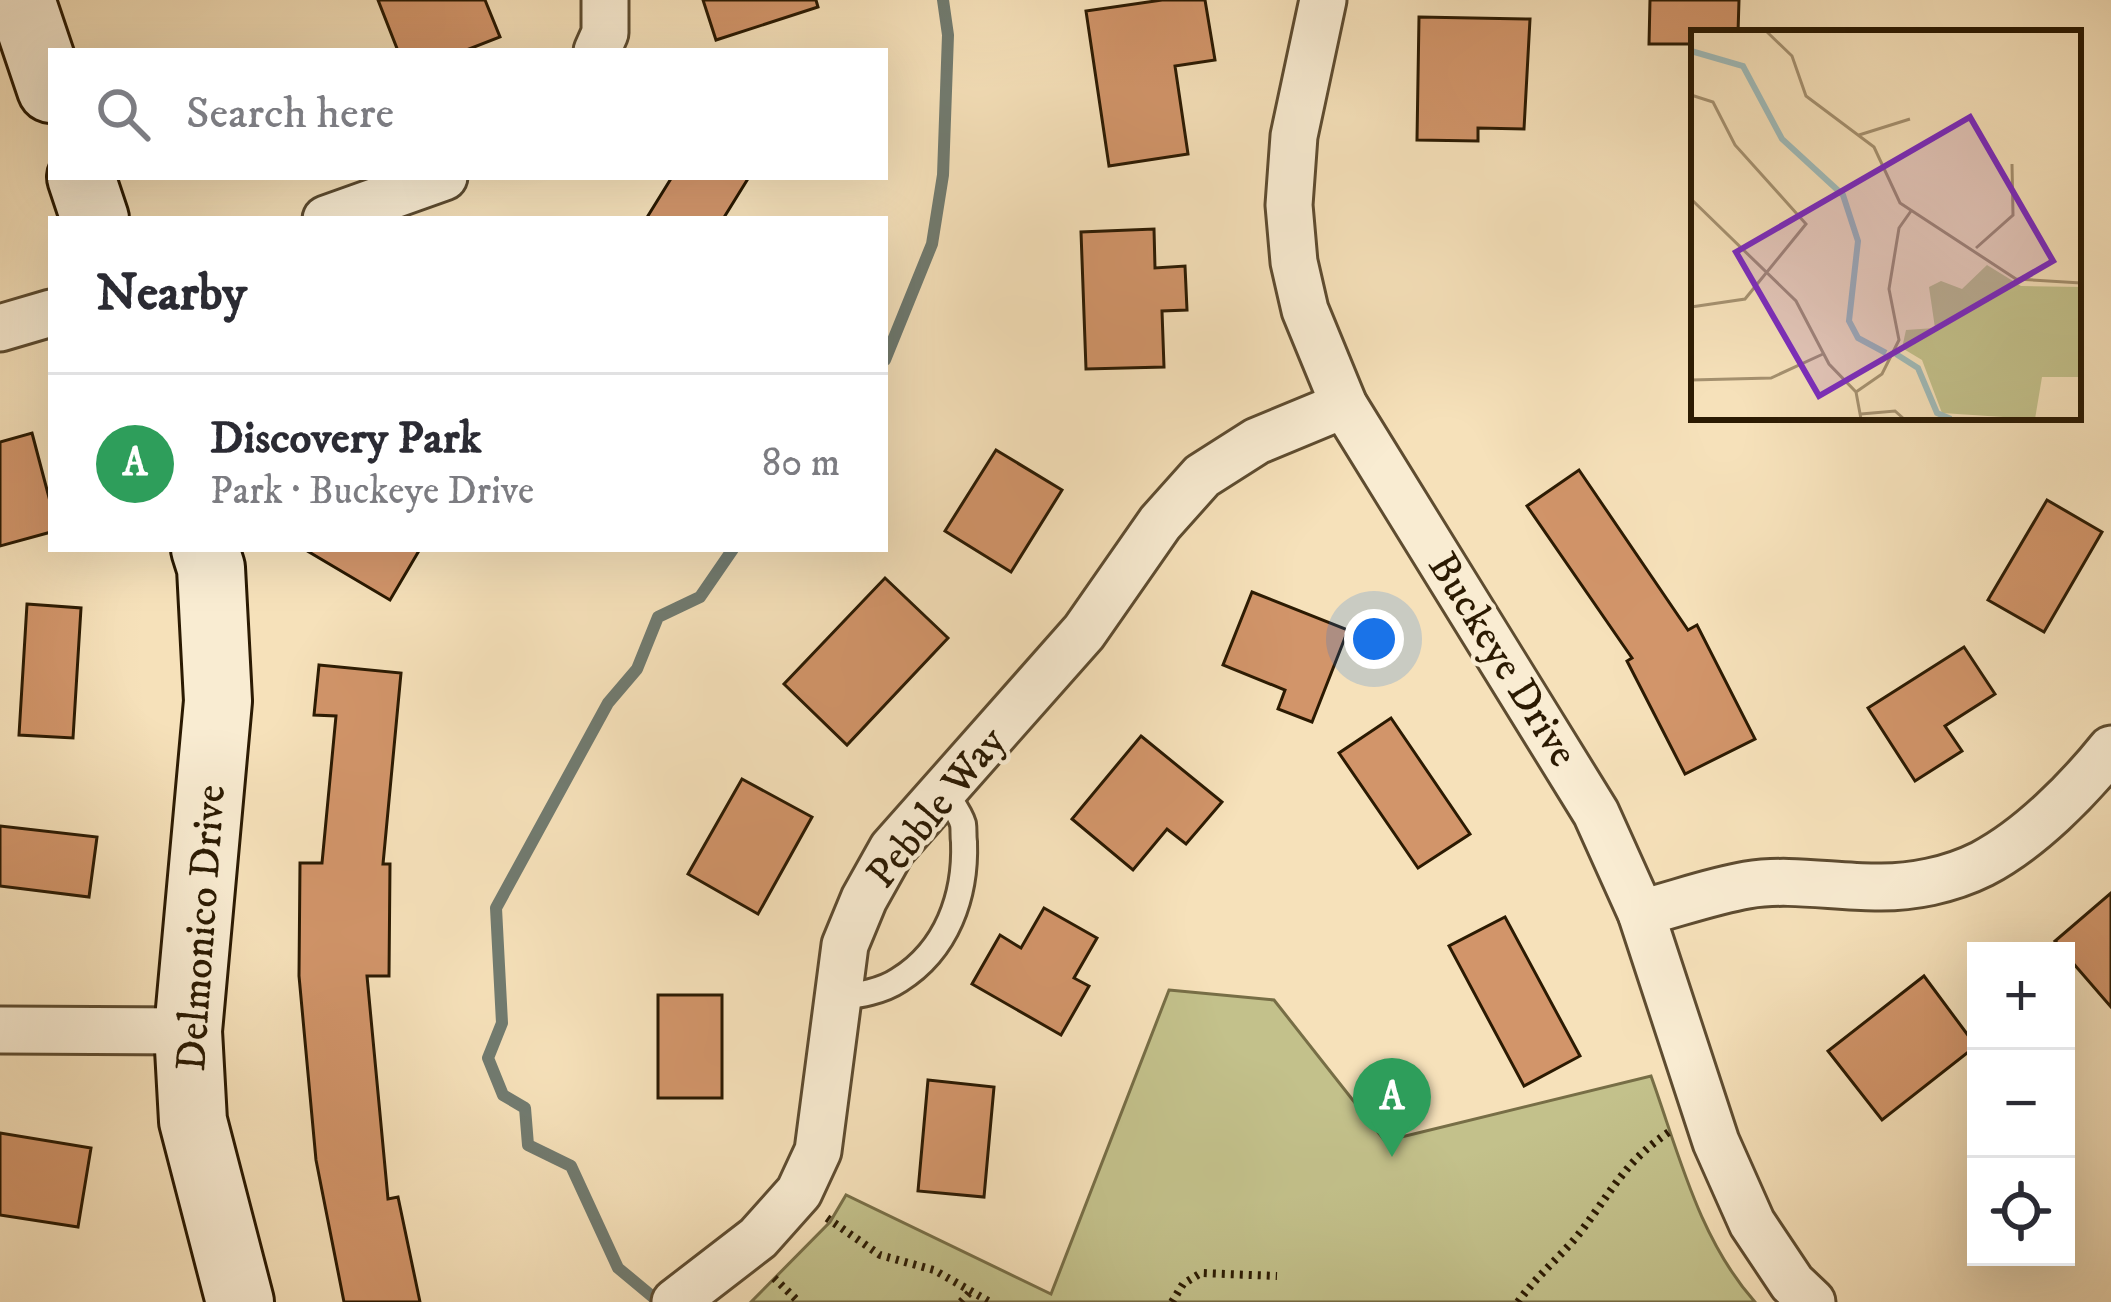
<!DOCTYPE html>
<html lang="en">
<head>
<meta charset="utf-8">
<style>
  :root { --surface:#fff; --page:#f2f2f3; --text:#2b2b33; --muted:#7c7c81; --line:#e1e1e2; --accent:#db2777 }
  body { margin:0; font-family:"IM FELL DW Pica",serif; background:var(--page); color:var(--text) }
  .controls { position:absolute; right:36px; bottom:36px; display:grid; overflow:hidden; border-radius:0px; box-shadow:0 12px 48px #0002 }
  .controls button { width:108px; height:108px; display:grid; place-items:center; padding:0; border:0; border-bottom:3px solid var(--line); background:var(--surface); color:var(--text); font:60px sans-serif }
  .you { position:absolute; left:1374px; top:639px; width:42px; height:42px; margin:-30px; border:9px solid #fff; border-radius:50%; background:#1a73e8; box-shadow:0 0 0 18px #1a73e833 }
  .badge { display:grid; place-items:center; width:78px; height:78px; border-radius:50%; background:var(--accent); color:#fff; font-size:39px; font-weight:700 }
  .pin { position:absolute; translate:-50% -99px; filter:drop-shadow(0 3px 6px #0008) }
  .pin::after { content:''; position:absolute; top:63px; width:42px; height:36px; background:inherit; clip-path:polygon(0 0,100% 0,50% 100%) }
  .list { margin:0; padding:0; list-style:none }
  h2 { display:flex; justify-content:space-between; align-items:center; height:156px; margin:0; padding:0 48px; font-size:51px }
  h2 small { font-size:39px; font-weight:400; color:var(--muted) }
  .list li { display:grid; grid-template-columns:78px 1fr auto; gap:36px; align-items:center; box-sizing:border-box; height:180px; padding:0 48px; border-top:3px solid var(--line) }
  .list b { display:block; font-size:45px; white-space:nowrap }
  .list p { margin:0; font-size:39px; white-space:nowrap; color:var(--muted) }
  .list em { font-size:39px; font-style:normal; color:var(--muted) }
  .icon { flex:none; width:66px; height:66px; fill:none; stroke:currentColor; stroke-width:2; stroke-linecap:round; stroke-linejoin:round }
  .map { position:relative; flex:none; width:2111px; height:1302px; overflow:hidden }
  .search { position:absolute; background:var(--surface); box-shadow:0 12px 48px #0002; left:48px; top:48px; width:840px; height:132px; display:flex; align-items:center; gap:30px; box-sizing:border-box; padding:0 42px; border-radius:0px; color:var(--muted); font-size:45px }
  .panel { position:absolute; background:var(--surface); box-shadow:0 12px 48px #0002; left:48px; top:216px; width:840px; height:336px; border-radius:0px }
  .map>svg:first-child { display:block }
  .green { fill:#c3c18b; stroke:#776e46; stroke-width:3 }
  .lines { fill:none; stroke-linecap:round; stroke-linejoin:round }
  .stream { stroke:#717b70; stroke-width:12 }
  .building { fill:#d2956a; stroke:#2b1a02; stroke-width:3 }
  .lane-casing { stroke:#5e4c30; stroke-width:30 }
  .street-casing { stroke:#5e4c30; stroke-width:51 }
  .secondary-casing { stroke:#2b1a02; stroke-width:72 }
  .path { stroke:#2b1a02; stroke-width:8; stroke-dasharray:3 6; stroke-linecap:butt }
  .lane { stroke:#f9ecd2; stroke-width:24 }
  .street { stroke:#f9ecd2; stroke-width:45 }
  .secondary { stroke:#f9ecd2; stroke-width:66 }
  .labels { text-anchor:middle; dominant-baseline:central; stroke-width:9; stroke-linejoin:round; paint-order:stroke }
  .street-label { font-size:42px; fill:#2b1a02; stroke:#f9ecd2 }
  .inset-river { fill:none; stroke:#a0bbb9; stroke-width:6 }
  .inset-road { fill:none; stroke:#a59170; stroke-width:3 }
  .view { fill:#7b2cbf; fill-opacity:0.15; stroke:#7b2cbf; stroke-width:6 }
  .inset-edge { fill:none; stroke:#2b1a02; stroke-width:6 }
</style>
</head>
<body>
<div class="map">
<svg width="2111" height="1302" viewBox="0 0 2111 1302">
  <rect width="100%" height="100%" fill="#f6e1ba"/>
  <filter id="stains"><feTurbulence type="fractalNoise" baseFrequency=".00167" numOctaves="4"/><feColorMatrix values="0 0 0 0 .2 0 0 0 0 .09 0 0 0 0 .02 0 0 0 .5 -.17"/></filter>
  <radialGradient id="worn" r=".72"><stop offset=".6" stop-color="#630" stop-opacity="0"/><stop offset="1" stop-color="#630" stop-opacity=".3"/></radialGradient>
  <path class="green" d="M1169,990L1274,1000L1385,1141L1651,1076C1679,1154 1699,1239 1755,1302H751L830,1222L846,1195L1051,1294Z"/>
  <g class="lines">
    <g class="stream">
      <polyline points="885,360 932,244 943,175 948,35 943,0"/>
      <polyline points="659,1302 618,1268 571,1166 528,1145 525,1108 503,1095 488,1058 502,1023 496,908 608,703 637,669 658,617 700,597 733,549"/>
    </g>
  </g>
  <g class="building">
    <polygon points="378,0 485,0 500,37 464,51 398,51"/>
    <polygon points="703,0 816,0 818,7 716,40"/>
    <polygon points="1162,0 1205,0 1215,60 1175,66 1188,154 1109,166 1086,11"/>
    <polygon points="1650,0 1739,0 1738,33 1694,33 1694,44 1649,44"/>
    <polygon points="1419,17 1530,19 1524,129 1478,128 1478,141 1417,140"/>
    <polygon points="672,177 749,177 723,219 646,219"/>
    <polygon points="1154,229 1155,268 1185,266 1187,310 1162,311 1164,367 1086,369 1081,232"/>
    <polygon points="32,433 51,505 51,532 0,546 0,442"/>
    <polygon points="996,450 1062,490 1011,572 945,531"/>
    <polygon points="1579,470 1688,630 1697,625 1755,739 1685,774 1627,661 1632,658 1527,506"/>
    <polygon points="2047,500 2102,532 2044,632 1988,600"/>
    <polygon points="304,549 420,549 390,600"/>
    <polygon points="885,578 948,638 847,745 784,684"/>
    <polygon points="1252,592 1348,630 1312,722 1278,709 1285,690 1223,665"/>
    <polygon points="27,604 81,608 73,738 19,735"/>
    <polygon points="1964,647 1995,694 1945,726 1962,751 1915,781 1868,708"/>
    <polygon points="319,665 401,673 383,864 390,864 389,976 367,976 388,1199 398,1197 420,1302 344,1302 316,1160 299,976 300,863 322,863 336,716 314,715"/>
    <polygon points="1391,718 1470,834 1418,868 1339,753"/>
    <polygon points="1141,736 1222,802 1186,844 1167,829 1133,870 1072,819"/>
    <polygon points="742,779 812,817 758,914 688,874"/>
    <polygon points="0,826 97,837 89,897 0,886"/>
    <polygon points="2111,893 2111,1007 2066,955 2066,951 2055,941"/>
    <polygon points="1044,908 1097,938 1074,978 1089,986 1061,1035 972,984 1000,935 1021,948"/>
    <polygon points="1505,917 1580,1056 1524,1086 1449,946"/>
    <polygon points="1924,976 1976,1046 1882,1120 1828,1051"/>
    <rect x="658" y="995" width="64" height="103"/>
    <polygon points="928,1080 994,1087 984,1197 918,1191"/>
    <polygon points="0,1133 91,1148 78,1227 0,1215"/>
  </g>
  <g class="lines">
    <defs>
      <path id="lane" d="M837,998C858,995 881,992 899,980C947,950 966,896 964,842C963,836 964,830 963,824C960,813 950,801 944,791"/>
      <g id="street">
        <polyline points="1323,0 1294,136 1289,205 1294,262 1305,310 1344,405 1596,813 1641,913 1716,1142 1752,1223 1792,1283 1812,1302"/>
        <polyline points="597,51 605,33 605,0"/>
        <polyline points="326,219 444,177"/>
        <polyline points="0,328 51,313"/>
        <path d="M1641,913C1676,904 1712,891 1747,885C1790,878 1833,887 1875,887C1911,888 1950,880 1982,864C2030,839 2078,790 2111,749"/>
        <polyline points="0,1030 188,1031"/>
        <polyline points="675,1302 758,1238 799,1192 818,1151 845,945 864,899 892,849 1084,632 1160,523 1202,476 1257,441 1344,405"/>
      </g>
      <g id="secondary">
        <polyline points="21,0 51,89"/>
        <polyline points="81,177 95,219"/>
        <polyline points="205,549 211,568 218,701 188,1031 193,1121 240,1302"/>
      </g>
    </defs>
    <use href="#lane" class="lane-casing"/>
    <use href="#street" class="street-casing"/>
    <use href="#secondary" class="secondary-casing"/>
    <g class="path">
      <polyline points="827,1218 880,1255 934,1270 990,1302"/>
      <polyline points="774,1278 799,1302"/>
      <polyline points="961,1302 971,1291"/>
      <polyline points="1172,1302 1183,1284 1201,1273 1277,1276"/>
      <path d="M1518,1302C1537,1275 1563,1255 1582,1230C1614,1188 1626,1160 1672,1130"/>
    </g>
    <use href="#lane" class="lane"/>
    <use href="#street" class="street"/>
    <use href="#secondary" class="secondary"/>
  </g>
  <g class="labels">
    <g class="street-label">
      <text transform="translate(1502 660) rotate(58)">Buckeye Drive</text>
      <text transform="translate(937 808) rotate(-51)">Pebble Way</text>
      <text transform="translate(202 928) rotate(-86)">Delmonico Drive</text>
    </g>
  </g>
  <g transform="translate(1691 30)">
    <rect width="390" height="390" fill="#f6e1ba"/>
    <path d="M296,235L330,256L390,257V347H351L344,389L251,383L231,330L211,318L215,300L244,298L238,257L250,251L271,259Z" fill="#c3c18b"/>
    <path class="inset-river" d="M0,21L52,36L91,109L152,165L167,211L158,291L167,308L195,323M205,324L227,338L246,383L260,389"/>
    <path class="inset-road" d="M75,1L101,26L115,66L183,117L209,173L325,249L390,253M0,65L22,72L44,115L115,194L54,269L0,277M168,105L219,89M0,169L105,271L138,334L165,362L170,389M285,218L322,185L321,134M0,350L80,348L132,324M165,362L191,344L208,310L198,259L208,198L220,181M170,384L204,381L213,389"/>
    <path class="view" d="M279,87L362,231L128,366L45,222Z"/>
    <rect width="390" height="390" class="inset-edge"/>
  </g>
  <rect width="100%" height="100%" filter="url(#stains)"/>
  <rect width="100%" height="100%" fill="url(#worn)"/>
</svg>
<div class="controls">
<button>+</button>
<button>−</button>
<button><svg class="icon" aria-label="locate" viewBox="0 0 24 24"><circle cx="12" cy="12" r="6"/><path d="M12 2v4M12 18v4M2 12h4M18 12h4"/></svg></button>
</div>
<div class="you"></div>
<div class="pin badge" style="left:1392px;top:1157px;background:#2e9e5b">A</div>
<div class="search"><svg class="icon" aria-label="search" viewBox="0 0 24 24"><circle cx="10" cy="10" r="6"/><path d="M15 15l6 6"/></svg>Search here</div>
<section class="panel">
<h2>Nearby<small></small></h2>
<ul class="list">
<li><span class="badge" style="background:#2e9e5b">A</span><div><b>Discovery Park</b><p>Park · Buckeye Drive</p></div><em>80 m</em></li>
</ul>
</section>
</div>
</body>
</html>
